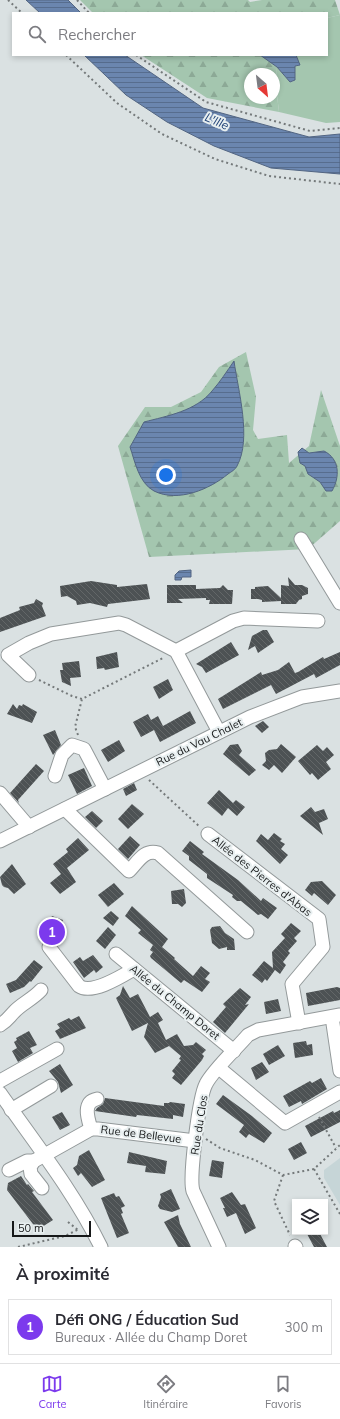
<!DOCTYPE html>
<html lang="fr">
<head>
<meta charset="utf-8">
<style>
  :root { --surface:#fff; --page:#f7f7f7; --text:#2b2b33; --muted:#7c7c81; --line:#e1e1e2; --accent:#7c3aed }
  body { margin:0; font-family:Mulish,sans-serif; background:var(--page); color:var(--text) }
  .controls { position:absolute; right:12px; bottom:12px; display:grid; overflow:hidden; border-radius:0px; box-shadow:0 2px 6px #0003 }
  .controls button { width:36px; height:36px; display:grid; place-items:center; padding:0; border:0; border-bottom:1px solid var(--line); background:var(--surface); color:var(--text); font:20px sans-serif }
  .compass { position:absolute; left:244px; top:68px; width:36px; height:36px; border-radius:50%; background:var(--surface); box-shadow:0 2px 6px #0003; rotate:152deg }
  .scale { position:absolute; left:12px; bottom:10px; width:79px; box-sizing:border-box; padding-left:4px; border:2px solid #161819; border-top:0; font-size:11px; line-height:14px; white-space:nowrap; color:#161819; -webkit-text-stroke:3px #e8eff0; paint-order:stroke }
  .you { position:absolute; left:166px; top:475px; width:14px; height:14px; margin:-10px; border:3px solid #fff; border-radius:50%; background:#1a73e8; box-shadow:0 0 0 6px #1a73e833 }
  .badge { display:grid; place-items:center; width:26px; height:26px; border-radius:50%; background:var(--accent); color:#fff; font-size:13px; font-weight:700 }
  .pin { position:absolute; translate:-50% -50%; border:2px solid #fff; box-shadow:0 1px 4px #0006 }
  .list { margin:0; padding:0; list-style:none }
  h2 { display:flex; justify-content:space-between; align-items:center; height:52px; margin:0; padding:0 16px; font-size:17px }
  h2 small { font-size:13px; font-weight:400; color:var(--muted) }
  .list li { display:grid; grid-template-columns:26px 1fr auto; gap:12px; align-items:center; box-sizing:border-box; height:56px; margin:0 8px 8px; padding:0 8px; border:1px solid var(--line); border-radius:0px }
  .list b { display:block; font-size:15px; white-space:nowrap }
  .list p { margin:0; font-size:13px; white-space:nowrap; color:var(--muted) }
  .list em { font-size:13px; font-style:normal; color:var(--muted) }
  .icon { flex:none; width:22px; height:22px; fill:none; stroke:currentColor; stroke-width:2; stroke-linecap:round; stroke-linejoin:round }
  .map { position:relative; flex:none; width:340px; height:1247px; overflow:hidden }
  .search { position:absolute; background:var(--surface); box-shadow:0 2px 6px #0003; left:12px; right:12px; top:12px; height:44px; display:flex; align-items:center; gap:10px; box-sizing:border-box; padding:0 14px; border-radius:0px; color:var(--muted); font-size:15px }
  .sheet { height:116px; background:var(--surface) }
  nav { display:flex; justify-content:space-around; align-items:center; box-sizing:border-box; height:56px; border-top:1px solid var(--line); background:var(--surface); font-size:11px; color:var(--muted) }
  nav a { display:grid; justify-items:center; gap:2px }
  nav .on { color:var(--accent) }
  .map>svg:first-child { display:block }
  .built { fill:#c6d5d7 }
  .green { fill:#a4c6af }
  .forest { fill:url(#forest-firs); fill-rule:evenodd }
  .water { fill:url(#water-rules); stroke:#526582 }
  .building { fill:url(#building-back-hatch) }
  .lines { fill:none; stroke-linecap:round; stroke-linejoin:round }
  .minor-casing { stroke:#93999a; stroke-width:15 }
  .path { stroke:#74797a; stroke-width:2; stroke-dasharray:2 3; stroke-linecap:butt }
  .minor { stroke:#fff; stroke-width:13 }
  .labels { text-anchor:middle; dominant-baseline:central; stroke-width:4; stroke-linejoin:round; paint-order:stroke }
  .street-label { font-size:11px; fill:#161819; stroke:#e8eff0 }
  .water-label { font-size:12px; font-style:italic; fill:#1c3f75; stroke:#e8eff0 }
</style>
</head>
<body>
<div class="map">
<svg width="340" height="1247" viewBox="0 0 340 1247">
  <defs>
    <pattern id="forest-firs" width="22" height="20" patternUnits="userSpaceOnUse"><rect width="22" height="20" fill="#a4c6af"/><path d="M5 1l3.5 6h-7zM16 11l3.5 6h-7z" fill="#8ca996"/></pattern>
    <pattern id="water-rules" width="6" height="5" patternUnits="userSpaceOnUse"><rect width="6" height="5" fill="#6b86af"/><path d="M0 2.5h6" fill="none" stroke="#576d8e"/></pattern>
    <pattern id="building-back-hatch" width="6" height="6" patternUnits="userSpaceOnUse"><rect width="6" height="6" fill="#4d5254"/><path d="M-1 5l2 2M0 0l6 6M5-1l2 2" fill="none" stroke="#636768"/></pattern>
  </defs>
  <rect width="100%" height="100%" fill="#dae1e2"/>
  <polygon class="built" points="340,1158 340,1205 324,1178 324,1170"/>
  <polygon class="green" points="340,15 340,122 326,123 279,112 276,86 277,67 291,82 295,80 295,66 300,65 296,55 327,55 327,18"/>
  <g class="forest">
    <polygon points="80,0 248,0 250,2 262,0 335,0 340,15 327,18 327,13 93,13"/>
    <path d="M141,55H260L277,67L276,86L279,112L207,98ZM250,74H274V98H250Z"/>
    <polygon points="246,352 256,397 253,430 258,439 287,435 289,463 309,446 321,390 340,446 340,521 308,549 149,557 118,446 145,407 171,407 201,392 219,367"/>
  </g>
  <g class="water">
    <polygon points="26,0 68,0 81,13 40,13"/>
    <polygon points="84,55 125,55 203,108 309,137 340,134 340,174 271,168 214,146 167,122 126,95"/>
    <polygon points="260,55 296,55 300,65 295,66 295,80 290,82 277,67"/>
    <path d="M234,361C238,390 252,439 237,466C236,469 231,472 228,474C210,489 178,503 154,491C139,483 135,462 130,447L144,422C167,416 196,411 212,391C220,382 227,371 234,361Z"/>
    <path d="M302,448L309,453L324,451C340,459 340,477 332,491H326L320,482L308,474L305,466L300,463L298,452Z"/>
    <polygon points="191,570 191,577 182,577 181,580 175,580 175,575 179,571"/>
  </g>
  <g class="building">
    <polygon points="288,577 295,585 302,585 308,588 308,594 302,596 302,599 299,600 296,604 281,604 281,601 262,602 262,600 258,599 251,599 251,589 255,589 255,587 268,586 281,598 281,585 289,586"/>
    <polygon points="91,581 117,585 117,587 147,584 150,599 108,604 107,607 90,603 77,605 76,601 67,596 61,597 60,586"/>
    <polygon points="167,585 196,585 196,589 220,588 223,585 228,590 233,590 232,604 209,604 210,600 206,600 206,598 178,599 183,603 167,603"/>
    <polygon points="36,599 43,603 42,606 46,616 0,632 0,618 20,610 19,607 34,603"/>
    <polygon points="263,630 267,630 274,642 258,653 255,646 248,650 252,636"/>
    <polygon points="231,642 239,655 206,673 202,667 196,664"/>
    <polygon points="117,652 119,667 105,670 104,668 97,669 96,657"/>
    <polygon points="340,652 340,665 316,678 314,674 276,694 271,685 223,709 218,699 261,672 262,675 278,670 289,662 295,673 298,672 323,657 324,659"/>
    <polygon points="79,661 81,677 70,678 71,686 62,682 60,670 63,670 62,663"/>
    <polygon points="168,679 173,690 159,699 153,687"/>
    <polygon points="13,704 17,709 19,705 22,706 23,704 37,712 32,723 7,714"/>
    <polygon points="190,711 196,723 160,742 154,730 141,737 133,722 148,714 151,720 158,716 163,726"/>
    <polygon points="263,721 269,727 262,733 255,726"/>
    <polygon points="55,730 61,745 53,755 43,735"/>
    <polygon points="119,740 125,751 108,762 101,750"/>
    <polygon points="238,744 242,751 239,755 256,770 249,776 223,754 230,745"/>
    <polygon points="281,744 296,757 282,773 274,765 269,770 262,765 266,761 265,753 269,750 277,749"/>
    <polygon points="317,745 323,751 327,747 334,755 326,762 331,769 318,780 312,773 310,775 298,761"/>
    <polygon points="36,764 44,771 18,800 19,803 10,793"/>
    <polygon points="84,768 92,786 77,794 68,775"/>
    <polygon points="134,783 137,790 126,796 123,789"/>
    <polygon points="219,790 233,803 231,805 236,800 245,807 237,816 228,808 222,816 207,803"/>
    <polygon points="132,804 144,814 128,829 118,819"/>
    <polygon points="311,807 315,812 324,809 328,819 319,823 323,835 300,816"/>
    <polygon points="92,811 103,821 96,828 85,817"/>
    <polygon points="274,833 282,839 280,841 285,844 281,849 288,855 280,864 256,841 261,834 268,840"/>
    <polygon points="130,836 140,845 128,859 118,849"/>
    <polygon points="78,838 89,850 67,868 76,882 60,894 50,883 61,874 53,864 68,852 66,849"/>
    <polygon points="190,841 204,852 202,854 238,880 261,901 263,898 277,908 268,919 261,914 258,915 241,901 237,901 232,897 233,895 207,878 207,874 189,860 189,856 182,851"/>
    <polygon points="12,864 26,884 14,894 8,888 4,887 2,885 0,877"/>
    <polygon points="322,881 336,895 328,905 314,893 312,896 305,890 311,882"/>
    <polygon points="114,883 124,894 108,907 98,895"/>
    <polygon points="184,889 186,903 182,907 178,904 172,904 171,891"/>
    <polygon points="132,906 168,939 162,947 175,958 174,959 193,976 201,966 210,973 205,979 210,982 202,992 184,980 181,983 151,958 150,956 153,952 150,950 153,945 138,933 141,930 125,916"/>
    <polygon points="111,911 119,918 113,926 103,918"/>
    <polygon points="52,916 63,920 58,937 53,940 45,940 40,935 47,928"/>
    <polygon points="291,923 301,931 294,938 297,941 288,951 290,953 283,962 286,965 280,974 275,970 267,981 265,979 262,983 252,975 264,961 273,968 272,952 285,938 281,934"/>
    <polygon points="220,926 225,933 234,939 235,950 227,950 227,947 219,949 212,943 210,930 212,927"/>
    <polygon points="108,927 116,935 105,949 96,941"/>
    <polygon points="93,955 103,967 96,973 94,970 84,978 73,962 80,957 83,961"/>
    <polygon points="34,960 43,967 31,982 30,981 24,987 10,993 6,984 16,980"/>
    <polygon points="123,986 130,998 138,994 150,1017 158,1012 163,1020 158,1023 166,1040 177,1034 184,1046 193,1045 196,1042 206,1050 202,1054 204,1056 202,1060 181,1085 172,1078 175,1074 172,1071 181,1060 179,1059 181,1056 169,1046 155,1053 144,1037 148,1023 132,1031 116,998 120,995"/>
    <polygon points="337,987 340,988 340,1000 308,1006 306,993"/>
    <polygon points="240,988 251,997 245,1005 249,1004 225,1033 213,1022 226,1007 223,1004"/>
    <polygon points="278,999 281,1011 266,1014 264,1002"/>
    <polygon points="79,1016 86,1028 60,1039 55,1031 60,1028 57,1024 69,1018 71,1020"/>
    <polygon points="29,1031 37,1045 30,1048 33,1053 18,1062 12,1051 17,1048 14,1042 17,1040 16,1038"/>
    <polygon points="306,1041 307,1045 312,1044 313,1055 295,1058 293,1043"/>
    <polygon points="278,1045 285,1056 269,1065 263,1054"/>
    <polygon points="262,1062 269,1072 256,1080 251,1068"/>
    <polygon points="60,1064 73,1085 61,1093 58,1082 49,1071"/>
    <polygon points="321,1078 327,1089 302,1104 301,1101 289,1107 283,1096 310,1081 312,1083"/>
    <polygon points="223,1095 252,1116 272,1133 264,1143 249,1134 246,1138 239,1132 244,1125 216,1104"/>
    <polygon points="105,1098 164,1106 164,1103 169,1103 170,1102 185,1104 183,1117 173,1115 173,1119 137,1115 136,1117 95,1111 97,1108 103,1104"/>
    <polygon points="340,1110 340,1122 311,1137 305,1126 333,1111 334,1113"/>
    <polygon points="62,1112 70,1125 60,1130 52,1117"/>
    <polygon points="301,1142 307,1153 294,1160 288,1149"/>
    <polygon points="89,1150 105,1180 92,1187 81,1173 78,1176 73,1168 77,1165 79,1156"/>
    <polygon points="129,1152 167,1161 165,1174 145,1172 146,1166 127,1163"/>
    <polygon points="212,1160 224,1162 222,1178 209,1176"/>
    <polygon points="21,1176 27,1185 28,1184 34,1191 32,1192 53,1220 42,1227 40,1225 36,1228 7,1190 8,1183"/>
    <polygon points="171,1189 180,1209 172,1212 160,1209 158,1206 161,1197 160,1194"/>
    <polygon points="232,1192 241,1205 245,1204 256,1228 245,1234 236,1213 227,1217 223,1208 225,1208 220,1198"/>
    <polygon points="114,1193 116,1197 119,1196 125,1206 121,1208 123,1213 121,1214 129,1233 117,1238 101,1198"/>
    <polygon points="178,1215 180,1224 191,1247 178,1247 164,1222"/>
    <polygon points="306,1232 319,1232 327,1247 314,1247"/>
  </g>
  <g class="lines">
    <defs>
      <g id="minor">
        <polyline points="301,539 340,603"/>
        <polyline points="176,651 233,621 244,618 318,621"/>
        <polyline points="29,675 8,655 29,643 51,634 119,623 126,625 176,651 219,732"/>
        <polyline points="55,776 62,755 72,745 84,749 105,789"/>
        <polyline points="0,793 29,827"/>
        <path d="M65,809L129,871C138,862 144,849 158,853L247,932"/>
        <polyline points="208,834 319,919 323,947 292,984 299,1023"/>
        <polyline points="0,841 250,717 302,697 340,691"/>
        <path d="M49,947L79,986C92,995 122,976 134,969"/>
        <polyline points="116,954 234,1051"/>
        <polyline points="332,1017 340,1071"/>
        <path d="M0,1025C7,1021 9,1017 14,1012C21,1004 33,999 41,990"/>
        <polyline points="219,1068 285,1123 340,1092"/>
        <polyline points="0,1081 57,1049"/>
        <path d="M0,1093C35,1143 74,1192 101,1247"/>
        <polyline points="11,1110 51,1086"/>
        <path d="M91,1129C88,1119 82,1102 97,1099"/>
        <polyline points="9,1170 27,1161 34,1161"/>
        <polyline points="42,1188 31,1174 30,1167 34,1161 91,1129 98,1129 195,1141"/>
        <polyline points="295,1246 296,1247"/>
        <path d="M219,1247L193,1191C189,1178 199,1097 206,1084C213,1070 237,1048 248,1035L258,1030L340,1015"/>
      </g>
    </defs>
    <use href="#minor" class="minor-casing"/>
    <g class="path">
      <polyline points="8,0 22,13"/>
      <polyline points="77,0 89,13"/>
      <polyline points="66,55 117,103 162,134 215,159 269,176 340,184"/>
      <polyline points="136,55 206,102 310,131 340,128"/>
      <polyline points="39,680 72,696 82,699 163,658"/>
      <polyline points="78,735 75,727 82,699"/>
      <polyline points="149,780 200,827"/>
      <polyline points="319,1117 336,1148"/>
      <polyline points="206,1139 220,1148 255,1160 283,1175 314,1169 340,1145"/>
      <polyline points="314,1169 340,1214"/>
      <polyline points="283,1175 274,1201 290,1235"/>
      <polyline points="68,1222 78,1230"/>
      <polyline points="18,1247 65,1236 79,1229"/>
    </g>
    <use href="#minor" class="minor"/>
  </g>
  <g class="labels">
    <g class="street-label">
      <text transform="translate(199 742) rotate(-26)">Rue du Vau Chalet</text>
      <text transform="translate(262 876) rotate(38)">Allée des Pierres d'Abas</text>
      <text transform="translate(175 1002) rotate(39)">Allée du Champ Doret</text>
      <text transform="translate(199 1125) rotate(-81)">Rue du Clos</text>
      <text transform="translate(141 1134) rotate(7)">Rue de Bellevue</text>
    </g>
    <g class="water-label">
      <text transform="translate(217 121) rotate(23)">L'Ille</text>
    </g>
  </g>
</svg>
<div class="controls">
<button><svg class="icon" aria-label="layers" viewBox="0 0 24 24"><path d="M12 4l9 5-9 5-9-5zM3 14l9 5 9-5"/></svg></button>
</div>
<svg class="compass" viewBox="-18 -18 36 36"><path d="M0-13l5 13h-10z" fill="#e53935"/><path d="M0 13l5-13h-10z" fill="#7c7c81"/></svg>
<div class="scale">50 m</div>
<div class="you"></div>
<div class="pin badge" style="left:52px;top:932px">1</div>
<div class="search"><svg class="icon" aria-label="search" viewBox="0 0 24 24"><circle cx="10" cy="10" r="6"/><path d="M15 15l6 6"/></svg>Rechercher</div>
</div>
<section class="sheet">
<h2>À proximité<small></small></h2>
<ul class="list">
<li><span class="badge">1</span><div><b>Défi ONG / Éducation Sud</b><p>Bureaux · Allée du Champ Doret</p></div><em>300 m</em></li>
</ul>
</section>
<nav>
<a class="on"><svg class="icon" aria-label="map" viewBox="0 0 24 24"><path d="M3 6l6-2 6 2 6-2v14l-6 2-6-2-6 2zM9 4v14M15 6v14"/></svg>Carte</a>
<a><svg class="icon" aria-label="directions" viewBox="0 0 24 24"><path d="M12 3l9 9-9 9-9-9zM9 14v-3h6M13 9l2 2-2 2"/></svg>Itinéraire</a>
<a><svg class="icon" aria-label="saved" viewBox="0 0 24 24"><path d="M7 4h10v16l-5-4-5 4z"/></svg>Favoris</a>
</nav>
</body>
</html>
